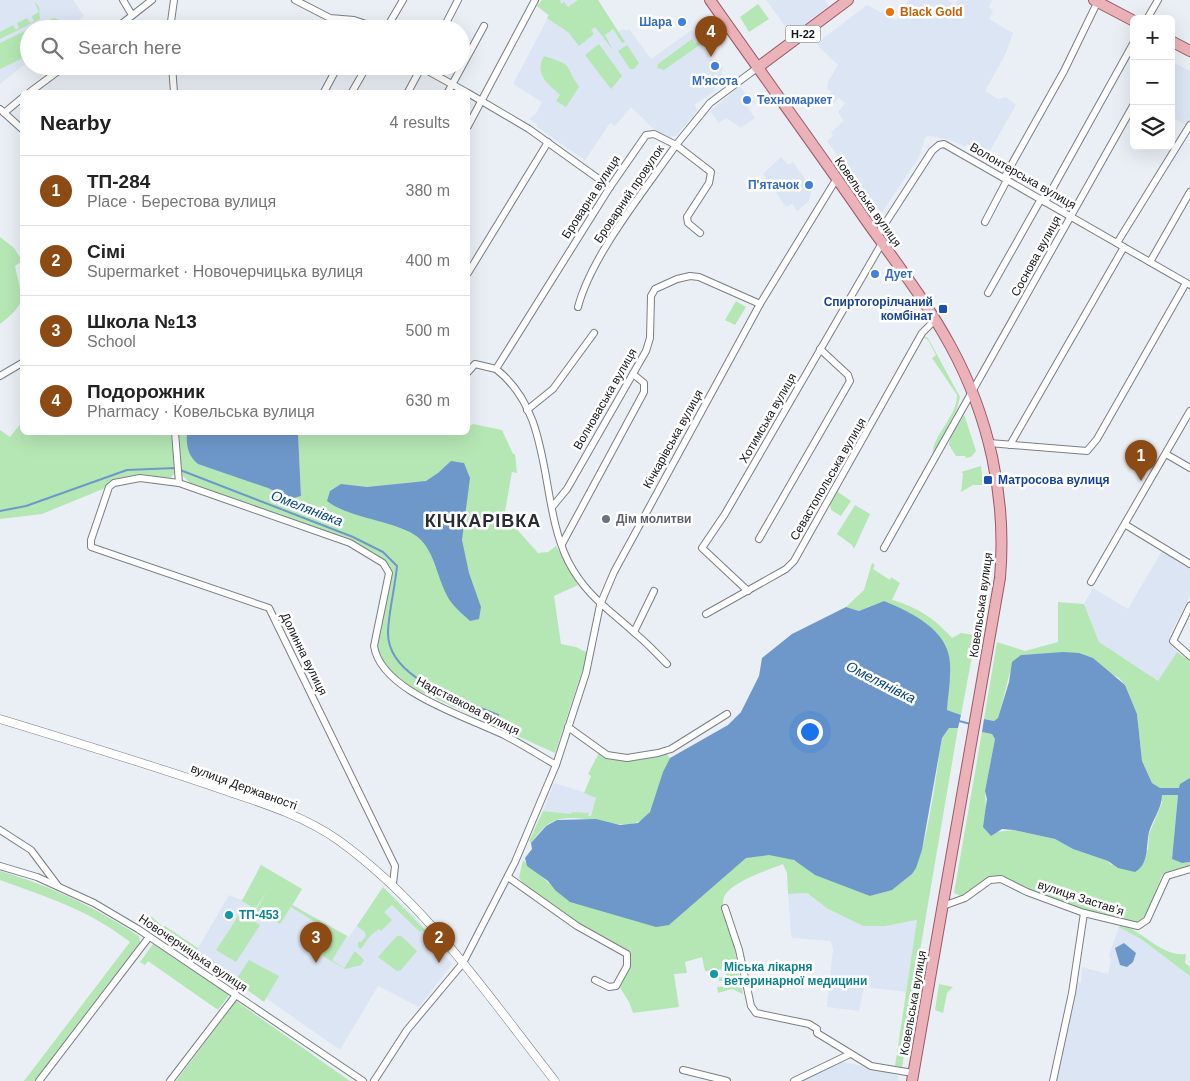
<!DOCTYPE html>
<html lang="en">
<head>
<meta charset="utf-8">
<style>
  :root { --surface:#fff; --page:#f6f6f6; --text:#222; --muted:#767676; --line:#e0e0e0; --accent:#8c4b15 }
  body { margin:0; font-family:Arial,sans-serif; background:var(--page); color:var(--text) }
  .controls { position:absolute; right:15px; top:15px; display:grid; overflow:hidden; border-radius:8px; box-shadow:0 5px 20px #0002 }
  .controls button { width:45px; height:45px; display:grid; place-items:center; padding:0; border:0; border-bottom:1px solid var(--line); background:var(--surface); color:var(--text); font:25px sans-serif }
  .you { position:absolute; left:809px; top:731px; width:18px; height:18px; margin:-12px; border:4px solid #fff; border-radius:50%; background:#1a73e8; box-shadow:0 0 0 8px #1a73e833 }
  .badge { display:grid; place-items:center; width:32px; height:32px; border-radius:50%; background:var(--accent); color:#fff; font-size:16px; font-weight:700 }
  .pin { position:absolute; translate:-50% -41px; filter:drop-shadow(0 1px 2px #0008) }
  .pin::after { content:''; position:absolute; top:26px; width:18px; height:15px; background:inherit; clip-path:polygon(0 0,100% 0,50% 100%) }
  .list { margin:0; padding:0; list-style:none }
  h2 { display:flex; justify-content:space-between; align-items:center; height:65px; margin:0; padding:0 20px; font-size:21px }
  h2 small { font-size:16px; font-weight:400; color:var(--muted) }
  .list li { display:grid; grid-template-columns:32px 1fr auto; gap:15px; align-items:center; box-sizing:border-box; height:70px; padding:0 20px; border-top:1px solid var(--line) }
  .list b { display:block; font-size:19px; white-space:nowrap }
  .list p { margin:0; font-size:16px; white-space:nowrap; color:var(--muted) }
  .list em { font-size:16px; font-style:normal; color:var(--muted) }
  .icon { flex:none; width:28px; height:28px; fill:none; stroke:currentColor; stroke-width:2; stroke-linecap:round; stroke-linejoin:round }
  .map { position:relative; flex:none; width:1190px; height:1081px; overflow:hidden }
  .search { position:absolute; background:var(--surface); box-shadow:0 5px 20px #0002; left:20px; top:20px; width:450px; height:55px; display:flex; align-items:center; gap:12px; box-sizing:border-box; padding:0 18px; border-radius:28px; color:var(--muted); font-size:19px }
  .panel { position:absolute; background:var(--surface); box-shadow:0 5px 20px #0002; left:20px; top:90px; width:450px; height:345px; border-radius:8px }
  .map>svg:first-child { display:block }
  .built { fill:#dce5f3 }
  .green { fill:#b5e7b4 }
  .water { fill:#6e98ca }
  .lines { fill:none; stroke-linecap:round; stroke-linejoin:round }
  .stream { stroke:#6e98ca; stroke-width:2 }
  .minor-casing { stroke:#7a7e85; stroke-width:8 }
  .tertiary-casing { stroke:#7a7e85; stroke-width:9 }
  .primary-casing { stroke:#995a63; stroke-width:12 }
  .minor { stroke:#fff; stroke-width:6 }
  .tertiary { stroke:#fff; stroke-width:8 }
  .primary { stroke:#ecb2b9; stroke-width:10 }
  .food-dot { fill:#e8710a; stroke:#fff; stroke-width:2 }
  .shop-dot { fill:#3f7fe0; stroke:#fff; stroke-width:2 }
  .transit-dot { fill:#1a4fb4; stroke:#fff; stroke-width:2 }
  .worship-dot { fill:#6b7280; stroke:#fff; stroke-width:2 }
  .culture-dot { fill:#0f9aa8; stroke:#fff; stroke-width:2 }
  .labels { text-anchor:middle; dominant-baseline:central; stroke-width:5; stroke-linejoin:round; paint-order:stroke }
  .shield { fill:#fff; stroke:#5d5d5f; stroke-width:1 }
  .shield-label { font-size:11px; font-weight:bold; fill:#17181b }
  .food-label { font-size:12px; font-weight:bold; fill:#c56008; stroke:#fff; text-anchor:start }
  .shop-label { font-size:12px; font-weight:bold; fill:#366cbe; stroke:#fff; text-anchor:end }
  .street-label { font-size:12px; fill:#17181b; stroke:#fff }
  .transit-label { font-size:12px; font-weight:bold; fill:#164399; stroke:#fff; text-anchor:end }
  .worship-label { font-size:12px; font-weight:bold; fill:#5b616d; stroke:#fff; text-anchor:start }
  .culture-label { font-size:12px; font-weight:bold; fill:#0d838f; stroke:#fff; text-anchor:start }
  .water-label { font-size:14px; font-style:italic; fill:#064784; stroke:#fff }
  .district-label { font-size:18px; font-weight:bold; letter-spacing:1px; fill:#292c32; stroke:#fff }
</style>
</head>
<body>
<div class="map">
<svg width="1190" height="1081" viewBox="0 0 1190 1081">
  <rect width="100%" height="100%" fill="#eaeff6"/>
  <g class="built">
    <polygon points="0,0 73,0 84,16 69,29 29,29 29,61 0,84"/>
    <polygon points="542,0 598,0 618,32 624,29 626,31 629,29 651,59 692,30 718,68 723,67 721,72 725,78 714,88 716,90 694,105 698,110 676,136 665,138 660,135 631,107 615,126 610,123 585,160 537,127 538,125 529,119 536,114 542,102 513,84 549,16 537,6"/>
    <polygon points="766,0 825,0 829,6 791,34"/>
    <polygon points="909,0 947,0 955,5 958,0 992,0 989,8 993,10 989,19 1013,33 1006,53 985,91 998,99 1006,97 1016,105 989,152 984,155 967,144 965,146 947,139 928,136 925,138 919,157 881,214 827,141 833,136 831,132 844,121 838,112 845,103 839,98 831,105 826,97 832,92 827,89 828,82 838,65 816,44 867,5 896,20"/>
    <polygon points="1172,62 1190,71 1190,118 1186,125 1171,117"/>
    <polygon points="740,86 750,100 753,99 755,101 747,107 755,118 741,128 726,118 719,123 710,111"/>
    <polygon points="781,157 788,165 793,162 812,189 809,201 797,211 792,204 786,207 763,174"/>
    <polygon points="1162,551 1190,569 1190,596 1170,634 1169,643 1177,652 1158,682 1099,642 1084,604 1093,588 1128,609"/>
    <polygon points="554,783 593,795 596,800 591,816 588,816 589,814 566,814 543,811"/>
    <polygon points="261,865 302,889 293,905 349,937 383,887 415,917 452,964 419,1007 378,986 340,1050 197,950 229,895 242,900"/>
    <polygon points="807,893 828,909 863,926 885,926 918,920 906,992 864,987 859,1011 827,1007 833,949 831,941 792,938 791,934 788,894"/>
    <polygon points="1119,927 1141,939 1190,976 1190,1081 1056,1081 1078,982 1081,983 1082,967 1108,974 1111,961 1109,955"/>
    <polygon points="839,1061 893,1073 898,1076 899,1081 802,1081"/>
  </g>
  <g class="green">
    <polygon points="542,0 560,0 561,4 564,2 568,7 578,0 598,0 625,42 622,43 613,29 605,35 613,50 595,27 591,30 594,34 579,46 568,32 547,18 549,15 537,6"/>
    <polygon points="34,1 39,7 40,19 0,39 0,32 13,25 16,30 19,28 17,23 27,18 30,23 34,21 32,16 39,12"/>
    <polygon points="758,4 769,19 749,32 740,17"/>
    <path d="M54,18L74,25C65,32 47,30 36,25Z"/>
    <polygon points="29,29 29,55 0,69 0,43"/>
    <polygon points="692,39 695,44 700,41 701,44 664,70 657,68 658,64"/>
    <polygon points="599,44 622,76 611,89 585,55"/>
    <polygon points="627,45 639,63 634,69 630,69 618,51"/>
    <path d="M544,56C575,66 563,63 579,87L566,107L556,101L560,95C547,83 534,74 544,56Z"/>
    <path d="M0,237L14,248L22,261L15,266C21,298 30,301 0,324Z"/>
    <polygon points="736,301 746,307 735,325 725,320"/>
    <path d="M924,336L928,338L960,397L957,409L933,455C931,436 957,418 957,395L932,358L936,355L928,340L923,337L921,340Z"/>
    <polygon points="964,414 976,451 971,457 966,458 965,456 956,456 949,445 950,438"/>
    <polygon points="22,422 22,432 171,433 175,473 170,478 140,474 113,479 103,489 42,514 0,519 0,430 10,437"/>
    <polygon points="473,424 502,430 513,454 515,454 517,473 512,472 505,511 506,517 538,553 548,552 556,546 578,585 554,596 561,644 576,647 588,653 555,753 414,689 390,671 379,656 378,646 392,572 385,560 351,540 191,484 182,475 179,433 187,433 268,488 290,499 301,496 298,433 468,432 468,427"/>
    <polygon points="981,466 983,485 973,485 961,492 963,473 961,472"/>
    <polygon points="841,484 838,492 851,501 841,516 831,510 830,505"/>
    <polygon points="855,505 870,514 854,549 852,545 837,534"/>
    <path d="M872,563L875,565L873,569L890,580L891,577L900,583L892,600C917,607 934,618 952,638L961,633L976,635L961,715L947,710L950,663L884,601L859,611L846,607L864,590Z"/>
    <polygon points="1058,602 1084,604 1099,642 1158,681 1177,652 1190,661 1190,781 1180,790 1160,788 1152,783 1142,761 1137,714 1125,685 1119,678 1106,671 1093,658 1055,653 1021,655 1010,672 998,719 994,721 984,719 997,642 1025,651 1058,642"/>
    <path d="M949,728H958L914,986L902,1068L895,1066L917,920L885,926H863L828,909L807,893L788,894L787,873L783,864C768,870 731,882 724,897C721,905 725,913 727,920C735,945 738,969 743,994L732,989L718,993L717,987L727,986V981H719V978L726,977L725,969L705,971L702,957L685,962L687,973L674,974L679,1007L633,1013L629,1002L619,986C624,977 635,964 629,953C594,929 546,914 519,878L523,860L562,895L751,840L870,896C885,892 899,887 910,875C927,859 937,766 942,738Z"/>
    <polygon points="982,732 992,734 995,739 985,791 986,808 995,832 1014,830 1055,839 1073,849 1108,861 1111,865 1148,850 1149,834 1162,803 1162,794 1178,795 1172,859 1182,863 1190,862 1190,865 1162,875 1146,915 1137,924 1096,914 1025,889 995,876 984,880 961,896 954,893"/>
    <path d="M599,753C619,765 644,760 666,754L670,758C662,774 657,802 649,813C630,841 580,806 550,823C542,827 537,836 531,843L529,841L543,811L571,814L572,812L589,813L588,816H591L596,798L584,793L591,776L588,774Z"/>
    <polygon points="261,865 302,889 280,924 256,910 267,891 255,909 242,901"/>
    <path d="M0,871C54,887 92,906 139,936L140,942L34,1081H24L130,942C91,911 47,897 0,880Z"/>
    <polygon points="383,887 430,935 429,937 422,930 420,932 392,905 384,912 392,920 381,931 379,929 370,936 361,949 358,947 358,942 361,942 366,936 365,932 357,926"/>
    <polygon points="292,905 347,936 332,960 344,968 355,951 364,960 361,965 345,969 313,950 314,943 319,946 328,930 291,907"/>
    <polygon points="241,912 260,925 236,962 216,950"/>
    <polygon points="151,916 163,927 165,926 198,948 197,950 233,975 232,978 223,980 147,927 145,923"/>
    <path d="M1121,925C1144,931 1161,957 1186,954L1185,963L1190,967V976L1141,939L1119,927Z"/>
    <polygon points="397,936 401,936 417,951 401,970 397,971 378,957"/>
    <polygon points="153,944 229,995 218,1010 148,961 145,965 140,962"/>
    <polygon points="249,960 279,976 264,1002 235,981"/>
    <polygon points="939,984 953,987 947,993 943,1013 935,1010"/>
    <polygon points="236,1001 350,1081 176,1081"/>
  </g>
  <g class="water">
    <path d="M187,433H298L301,496L290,499L268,488L198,464C188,456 186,445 187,433Z"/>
    <path d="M451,461L464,463L470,478L462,540L469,573L481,607L479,619L470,621C464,615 456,609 451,602C438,584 437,557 421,540C403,521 351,520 327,501L330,491L341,484L367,487L426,481L438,473Z"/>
    <path d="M884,601C911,612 949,630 950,664C951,679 948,695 947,710L961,715L958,728H949L942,738L922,850L916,868L912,874L892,890L870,896L815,875L794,860L769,855L746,858L669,925L656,927L570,902L555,890L548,881L527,866L525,858L532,849L531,843L546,826L557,820L596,819L620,825L638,823L650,812L663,772L670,758L728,725L741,712L759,676L762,658L792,634L846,607L859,611Z"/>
    <path d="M1063,652L1079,653L1093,658L1125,685L1137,714L1142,761L1152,783L1160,788H1179L1180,784L1190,778V862L1182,863L1172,859L1178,795H1162C1162,808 1153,819 1149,832C1146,845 1149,865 1135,872L1118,868L1108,861L1073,849L1055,839L1014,830L1002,829L991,836L983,827L987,799L985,791L995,739L992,734L982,732L984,719L994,721L998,718L1009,682L1012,662L1021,655Z"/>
    <polygon points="1124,943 1136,953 1133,962 1127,967 1120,965 1115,948"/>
  </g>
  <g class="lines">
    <g class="stream">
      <path d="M0,511L26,506L127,470L175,468L353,537L383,552L397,566C395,588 389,610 388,631C386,680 462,699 498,715"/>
      <polyline points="959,721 971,724"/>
    </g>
    <defs>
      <g id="minor">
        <polyline points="123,0 132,15"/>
        <polyline points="295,0 330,18 354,20 381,29"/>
        <polyline points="1147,19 1158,0"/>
        <polyline points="115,29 152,0"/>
        <polyline points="170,29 174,0"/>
        <polyline points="386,29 403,0"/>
        <polyline points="443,29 458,0"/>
        <polyline points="172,66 174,92"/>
        <polyline points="419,66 466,92"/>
        <polyline points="30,92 65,66"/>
        <polyline points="324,92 338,66"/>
        <polyline points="352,92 367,66"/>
        <polyline points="408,92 422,66"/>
        <polyline points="448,92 484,26"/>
        <polyline points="468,93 529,129 610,187"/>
        <polyline points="0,109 22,129"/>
        <polyline points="4,113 22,98"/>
        <polyline points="468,126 535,0"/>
        <polyline points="1004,178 1064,71 1098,1"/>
        <polyline points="1045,202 1134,42"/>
        <polyline points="985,222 1007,180"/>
        <polyline points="877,236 932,151 939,145 944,144 1190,285"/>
        <polyline points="1117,243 1190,125"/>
        <polyline points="1150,262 1190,192"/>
        <polyline points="468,273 548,142"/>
        <polyline points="988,293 1041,199"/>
        <path d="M578,307C591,256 645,190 676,145L711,172L709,183L687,217L688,223L700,233"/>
        <path d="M496,369C555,415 538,500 568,561C586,596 609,609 637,635C648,644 657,654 667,664"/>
        <polyline points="468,372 475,364 496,369 610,187 646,135 654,134 676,145 710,103 757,68"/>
        <polyline points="0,376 22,363"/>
        <polyline points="527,410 553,389 594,333"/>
        <polyline points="175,432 179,483"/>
        <polyline points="989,443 1087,451 1097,439 1186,283"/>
        <polyline points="1010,445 1124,247"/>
        <polyline points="1166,454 1190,468"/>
        <polyline points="553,506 567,489 646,351 650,338 651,296 655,289 677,279 690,276 699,277 760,304"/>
        <polyline points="1126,525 1190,564"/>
        <polyline points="759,539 850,381 848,375 820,349"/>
        <polyline points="562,544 644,392 644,383 633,374"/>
        <polyline points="884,548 1134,104"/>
        <polyline points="1091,582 1190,411"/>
        <polyline points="748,591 702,548 725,514 882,243"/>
        <polyline points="1190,606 1173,641 1190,656"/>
        <polyline points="706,614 786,569 794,561 922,333 935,320"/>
        <polyline points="634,632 654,591"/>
        <polyline points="568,727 607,755 627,758 658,753 671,749 727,714"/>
        <polyline points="0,830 31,850 58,886"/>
        <polyline points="0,866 37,877 94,903 138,929 363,1081"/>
        <polyline points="508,877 577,926 627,954 627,966 616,986 609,987 595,980"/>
        <path d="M393,884L395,866L269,608L91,547V540L109,487L114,483L140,478L179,483L350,543L383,563L389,573L374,646C381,692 468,717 506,736C523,745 539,755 556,765"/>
        <polyline points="943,906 965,898 990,880 1001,879 1027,892 1084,913 1138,926 1147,920 1167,876 1190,869"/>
        <polyline points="725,908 739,950 751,1006 756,1013 809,1024 817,1029 817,1033 871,1066 913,1073"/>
        <polyline points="683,1070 727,1081"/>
        <polyline points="39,1081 149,937"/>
        <polyline points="170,1081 236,995"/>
        <polyline points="374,1081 407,1030 463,963 515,862 556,765 586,673 600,605 614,572 760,304 837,178"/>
        <polyline points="794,1081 850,1054"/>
        <polyline points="1053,1081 1072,993 1084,913"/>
      </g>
      <path id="tertiary" d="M0,719C69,740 138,761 206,784C251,800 298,812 338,840C427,904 488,996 555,1081"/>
      <g id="primary">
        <path d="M710,0C761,73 814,145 865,219C894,260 926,301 950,345C989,416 1007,497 1000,578L912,1081"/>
        <polyline points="1094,0 1134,21"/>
        <polyline points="1171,41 1190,51"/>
        <polyline points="757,68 848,0"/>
      </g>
    </defs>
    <use href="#minor" class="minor-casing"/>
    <use href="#tertiary" class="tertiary-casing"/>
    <use href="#primary" class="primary-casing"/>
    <use href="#minor" class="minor"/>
    <use href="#tertiary" class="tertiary"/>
    <use href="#primary" class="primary"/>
  </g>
  <circle class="food-dot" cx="890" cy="12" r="5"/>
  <g class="shop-dot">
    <circle cx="682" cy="22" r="5"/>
    <circle cx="715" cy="66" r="5"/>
    <circle cx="747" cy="100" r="5"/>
    <circle cx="809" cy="185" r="5"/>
    <circle cx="875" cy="274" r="5"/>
  </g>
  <g class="transit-dot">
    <rect x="938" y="304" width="10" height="10" rx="2.5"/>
    <rect x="983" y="475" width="10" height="10" rx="2.5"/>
  </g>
  <circle class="worship-dot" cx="606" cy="519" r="5"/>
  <g class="culture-dot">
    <circle cx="229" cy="915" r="5"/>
    <circle cx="714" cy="974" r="5"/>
  </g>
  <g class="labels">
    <rect class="shield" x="785.5" y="25.5" width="35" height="17" rx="4"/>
    <g class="shield-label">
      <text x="803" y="34">Н-22</text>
    </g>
    <g class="food-label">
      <text x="900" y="12">Black Gold</text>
    </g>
    <g class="shop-label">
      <text x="672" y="22">Шара</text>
      <text x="715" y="81" text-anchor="middle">М'ясота</text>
      <text x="757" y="100" text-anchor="start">Техномаркет</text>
      <text x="799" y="185">П'ятачок</text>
      <text x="885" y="274" text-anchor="start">Дует</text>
    </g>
    <g class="street-label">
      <text transform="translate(1023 176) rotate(30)">Волонтерська вулиця</text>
      <text transform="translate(629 194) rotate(-56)">Броварний провулок</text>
      <text transform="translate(591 197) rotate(-57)">Броварна вулиця</text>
      <text transform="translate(868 202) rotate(55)">Ковельська вулиця</text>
      <text transform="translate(1036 256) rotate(-61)">Соснова вулиця</text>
      <text transform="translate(605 399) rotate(-60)">Волноваська вулиця</text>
      <text transform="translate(768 418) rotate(-60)">Хотимська вулиця</text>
      <text transform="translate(673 439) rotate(-61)">Кічкарівська вулиця</text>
      <text transform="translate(828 479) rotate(-60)">Севастопольська вулиця</text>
      <text transform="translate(981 605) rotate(-82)">Ковельська вулиця</text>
      <text transform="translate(304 654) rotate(64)">Долинна вулиця</text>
      <text transform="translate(468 706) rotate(27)">Надставкова вулиця</text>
      <text transform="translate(244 787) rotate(20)">вулиця Державності</text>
      <text transform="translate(1081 898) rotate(18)">вулиця Заставʼя</text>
      <text transform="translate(193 953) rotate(34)">Новочерчицька вулиця</text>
      <text transform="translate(913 1003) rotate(-80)">Ковельська вулиця</text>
    </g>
    <g class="transit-label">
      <text x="933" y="302">Спиртогорілчаний<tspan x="933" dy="14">комбінат</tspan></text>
      <text x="998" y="480" text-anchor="start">Матросова вулиця</text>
    </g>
    <g class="worship-label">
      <text x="616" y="519">Дім молитви</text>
    </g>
    <g class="culture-label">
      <text x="239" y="915">ТП-453</text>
      <text x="724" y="967">Міська лікарня<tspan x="724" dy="14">ветеринарної медицини</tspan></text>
    </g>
    <g class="water-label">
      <text transform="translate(307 508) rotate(21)">Омелянівка</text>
      <text transform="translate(881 682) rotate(27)">Омелянівка</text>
    </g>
    <g class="district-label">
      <text x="483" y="521">КІЧКАРІВКА</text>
    </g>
  </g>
</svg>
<div class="controls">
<button>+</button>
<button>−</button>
<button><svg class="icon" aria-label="layers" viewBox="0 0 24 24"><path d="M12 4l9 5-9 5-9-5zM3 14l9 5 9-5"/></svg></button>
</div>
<div class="you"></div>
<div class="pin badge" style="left:1141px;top:481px">1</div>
<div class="pin badge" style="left:439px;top:963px">2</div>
<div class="pin badge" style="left:316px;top:963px">3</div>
<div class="pin badge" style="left:711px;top:57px">4</div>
<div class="search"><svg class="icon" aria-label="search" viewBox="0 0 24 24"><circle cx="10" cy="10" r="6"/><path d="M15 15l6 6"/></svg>Search here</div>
<section class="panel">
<h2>Nearby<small>4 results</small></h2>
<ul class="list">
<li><span class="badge">1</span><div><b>ТП-284</b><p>Place · Берестова вулиця</p></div><em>380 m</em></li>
<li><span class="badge">2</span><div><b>Сімі</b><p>Supermarket · Новочерчицька вулиця</p></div><em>400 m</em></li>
<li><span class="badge">3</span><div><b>Школа №13</b><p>School</p></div><em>500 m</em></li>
<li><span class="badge">4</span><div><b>Подорожник</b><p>Pharmacy · Ковельська вулиця</p></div><em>630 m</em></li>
</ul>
</section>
</div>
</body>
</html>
